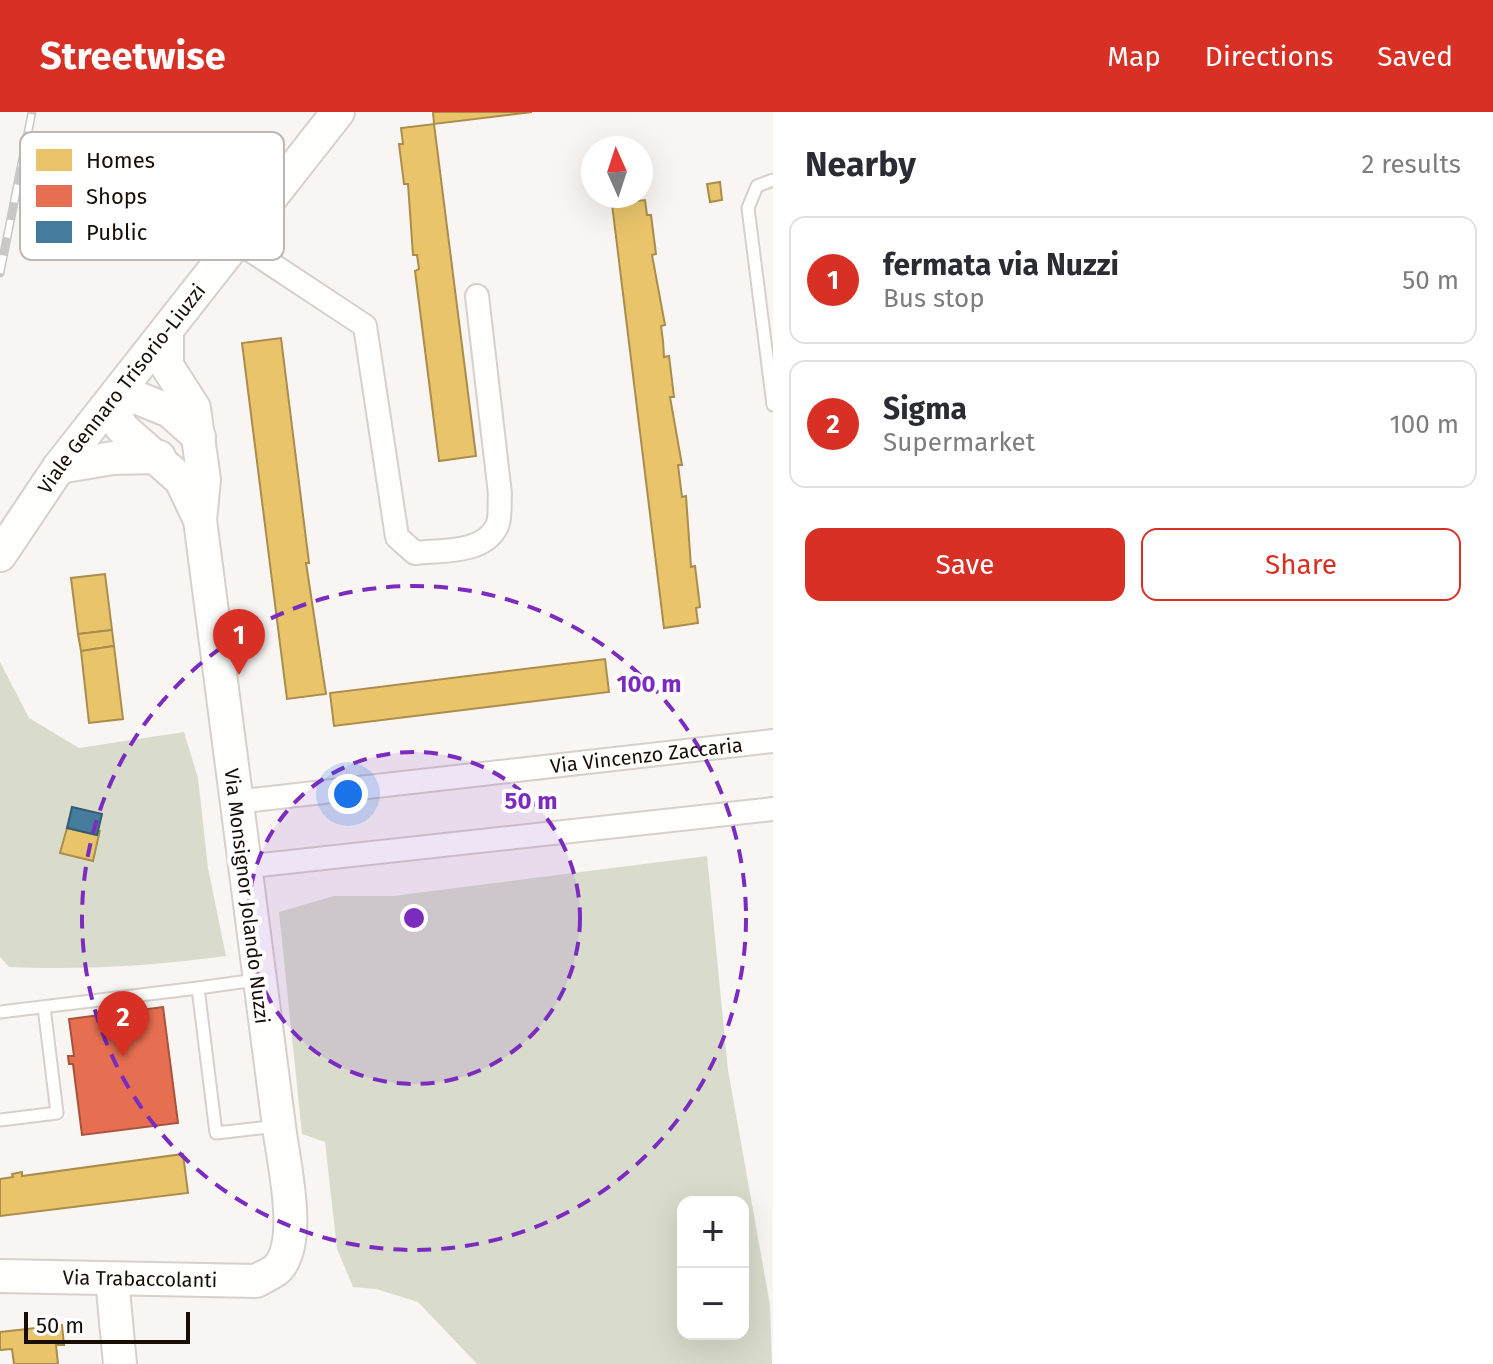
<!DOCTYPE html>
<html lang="en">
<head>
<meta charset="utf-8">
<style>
  :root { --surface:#fff; --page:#f7f7f7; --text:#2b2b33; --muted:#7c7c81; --line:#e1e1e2; --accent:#d93025 }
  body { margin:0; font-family:"Fira Sans",sans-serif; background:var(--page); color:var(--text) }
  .controls { position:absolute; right:24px; bottom:24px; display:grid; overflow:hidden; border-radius:16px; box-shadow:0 8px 32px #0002 }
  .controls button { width:72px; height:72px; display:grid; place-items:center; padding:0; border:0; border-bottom:2px solid var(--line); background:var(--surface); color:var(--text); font:40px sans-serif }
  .compass { position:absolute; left:581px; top:24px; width:72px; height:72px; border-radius:50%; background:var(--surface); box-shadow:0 8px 32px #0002; rotate:357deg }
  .scale { position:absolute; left:24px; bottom:20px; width:166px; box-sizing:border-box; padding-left:8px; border:4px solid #180e06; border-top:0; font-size:22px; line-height:28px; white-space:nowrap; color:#180e06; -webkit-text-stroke:6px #fff; paint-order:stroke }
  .you { position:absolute; left:348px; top:682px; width:28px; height:28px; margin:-20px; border:6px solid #fff; border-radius:50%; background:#1a73e8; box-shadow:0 0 0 12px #1a73e833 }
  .badge { display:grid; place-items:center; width:52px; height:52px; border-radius:50%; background:var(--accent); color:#fff; font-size:26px; font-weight:700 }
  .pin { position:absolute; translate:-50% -66px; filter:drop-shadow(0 2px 4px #0008) }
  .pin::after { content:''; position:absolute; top:42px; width:28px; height:24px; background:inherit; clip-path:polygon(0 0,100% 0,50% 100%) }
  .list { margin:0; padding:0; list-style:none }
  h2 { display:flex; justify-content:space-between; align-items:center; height:104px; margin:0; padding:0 32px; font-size:34px }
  h2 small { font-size:26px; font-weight:400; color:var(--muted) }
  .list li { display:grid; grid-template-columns:52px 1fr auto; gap:24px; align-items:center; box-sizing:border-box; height:128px; margin:0 16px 16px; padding:0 16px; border:2px solid var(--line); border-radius:16px }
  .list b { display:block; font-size:30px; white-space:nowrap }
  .list p { margin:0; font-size:26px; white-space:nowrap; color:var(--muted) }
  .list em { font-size:26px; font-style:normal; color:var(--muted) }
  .actions { display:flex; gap:16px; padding:24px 32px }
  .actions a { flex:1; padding:18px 0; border:2px solid var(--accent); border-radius:16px; text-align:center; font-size:28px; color:var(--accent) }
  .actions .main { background:var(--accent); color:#fff }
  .map { position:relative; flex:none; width:773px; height:1252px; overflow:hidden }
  header { display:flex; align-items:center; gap:48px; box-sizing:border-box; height:112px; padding:0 40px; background:var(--accent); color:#fff }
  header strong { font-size:38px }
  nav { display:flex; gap:44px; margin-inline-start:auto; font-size:28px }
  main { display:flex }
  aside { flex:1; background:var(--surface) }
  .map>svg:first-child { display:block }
  .green { fill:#d9dccc; fill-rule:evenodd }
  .homes { fill:#e9c46a; stroke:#aa8d4c; stroke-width:2 }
  .shops { fill:#e76f51; stroke:#a9523a; stroke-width:2 }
  .public { fill:#457b9d; stroke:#385a70; stroke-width:2 }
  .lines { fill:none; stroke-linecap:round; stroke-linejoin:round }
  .lane-casing { stroke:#d7d0ca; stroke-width:15 }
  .street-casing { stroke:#d7d0ca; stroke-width:26 }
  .secondary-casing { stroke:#d7d0ca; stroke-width:36 }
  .lane { stroke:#fefefd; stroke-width:11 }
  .street { stroke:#fefefd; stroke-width:22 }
  .secondary { stroke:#fefefd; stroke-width:32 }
  .rail-casing { stroke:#c9c8c7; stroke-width:9 }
  .rail { stroke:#fff; stroke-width:6; stroke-dasharray:18; stroke-linecap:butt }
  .ring { fill:none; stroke:#7b2cbf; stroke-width:4; stroke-dasharray:14 10 }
  .labels { text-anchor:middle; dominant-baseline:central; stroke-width:8; stroke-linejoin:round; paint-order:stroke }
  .street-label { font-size:20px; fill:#180e06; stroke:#fff }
  .key { fill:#fff; stroke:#bab7b4; stroke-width:2 }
  .key-label { font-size:22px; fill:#180e06 }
  .centre { fill:#7b2cbf; stroke:#fff; stroke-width:4 }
  .ring-label { font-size:24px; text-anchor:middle; font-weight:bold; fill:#7b2cbf; stroke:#fff; stroke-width:8; stroke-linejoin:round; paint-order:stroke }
</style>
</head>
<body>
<header>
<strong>Streetwise</strong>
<nav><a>Map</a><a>Directions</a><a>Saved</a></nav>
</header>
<main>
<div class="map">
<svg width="773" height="1252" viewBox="0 0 773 1252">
  <rect width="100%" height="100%" fill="#f8f5f3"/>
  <g class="green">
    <path d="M0,550L29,606L79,636L184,620L198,666L208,756L226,844C150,854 85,858 9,855L0,845Z"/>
    <path d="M707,744L728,958L770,1193L772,1252H477L418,1190L376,1177L353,1175L337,1137L325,1030L302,1022L279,800L334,784H393ZM683,1090H743V1222H683Z"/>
  </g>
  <g class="homes">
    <polygon points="433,0 532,0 434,12"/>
    <polygon points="434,12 476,344 439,349 415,159 419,157 417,143 413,143 408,72 404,72 399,32 403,32 401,16"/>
    <polygon points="720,70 722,88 710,90 707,72"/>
    <polygon points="645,88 647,103 651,103 656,142 652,143 665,213 661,214 663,229 664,245 669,244 674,285 670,285 682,353 678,353 682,385 686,384 691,455 695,454 700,495 696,496 698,511 664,516 612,92"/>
    <polygon points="281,226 309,451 306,451 326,582 287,587 242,231"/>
    <polygon points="105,462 112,518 78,522 71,466"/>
    <polygon points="112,518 114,534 81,539 78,522"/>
    <polygon points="114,534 123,607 89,611 81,539"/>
    <polygon points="605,547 609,580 334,614 330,581"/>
    <polygon points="67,716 97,723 100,718 93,749 60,741"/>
    <polygon points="183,1042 188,1081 0,1104 0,1067 13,1065 12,1062 22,1060 22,1064"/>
    <polygon points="62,1213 64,1233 56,1233 58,1252 14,1252 12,1237 0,1238 0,1220"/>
  </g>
  <polygon class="shops" points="163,895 178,1011 82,1023 73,952 69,952 68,944 74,944 69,907"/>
  <polygon class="public" points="72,695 102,702 97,723 67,716"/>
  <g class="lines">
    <defs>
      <g id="lane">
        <polyline points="773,68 757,74 748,96 773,293"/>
        <polyline points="256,868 198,876 216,1021 278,1014"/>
        <polyline points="0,900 198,876"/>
        <polyline points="0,1008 57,1001 44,895"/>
      </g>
      <g id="street">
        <path d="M238,130L365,214L397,425L415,441C441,438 484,442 497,414C501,406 499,391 500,382L477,184"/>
        <path id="s1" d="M235,690L773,629"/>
        <polyline points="243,755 773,697"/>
      </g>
      <g id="secondary">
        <polyline points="120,279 170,299 199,325"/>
        <polyline points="111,290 121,315 181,368 200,408"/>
        <polyline points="59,355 113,346 159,345"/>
        <path id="s2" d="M0,443L59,355L338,0"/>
        <path id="s3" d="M0,1164L256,1169C263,1165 273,1161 278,1156C303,1128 283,1049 279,1014L200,408L204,368L194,296L167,254V220"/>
        <polyline points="112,1167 120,1252"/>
      </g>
    </defs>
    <use href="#lane" class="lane-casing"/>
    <use href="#street" class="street-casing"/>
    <use href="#secondary" class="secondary-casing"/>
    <use href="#lane" class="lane"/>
    <use href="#street" class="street"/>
    <use href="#secondary" class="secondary"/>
    <defs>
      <polyline id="rail" points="0,161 32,0"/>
    </defs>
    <use href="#rail" class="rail-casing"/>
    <use href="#rail" class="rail"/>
  </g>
  <circle cx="414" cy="806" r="166" fill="#7b2cbf" fill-opacity=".12"/>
  <g class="ring">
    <circle cx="414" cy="806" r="166"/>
    <circle cx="414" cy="806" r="332"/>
  </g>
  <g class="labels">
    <g class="street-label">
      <text stroke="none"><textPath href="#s2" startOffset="206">Viale Gennaro Trisorio-Liuzzi</textPath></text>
      <text stroke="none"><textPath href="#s1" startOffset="414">Via Vincenzo Zaccaria</textPath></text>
      <text transform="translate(247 784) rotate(83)">Via Monsignor Jolando Nuzzi</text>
      <text stroke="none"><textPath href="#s3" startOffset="140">Via Trabaccolanti</textPath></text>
    </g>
  </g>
  <rect x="20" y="20" width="264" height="128" rx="12" class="key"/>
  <rect x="36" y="37" width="36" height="22" fill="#e9c46a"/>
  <rect x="36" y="73" width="36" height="22" fill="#e76f51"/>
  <rect x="36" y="109" width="36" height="22" fill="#457b9d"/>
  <g class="key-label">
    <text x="86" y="56">Homes</text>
    <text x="86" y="92">Shops</text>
    <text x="86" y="128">Public</text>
  </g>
  <circle cx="414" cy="806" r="12" class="centre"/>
  <g class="ring-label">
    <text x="649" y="580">100 m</text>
    <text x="531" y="697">50 m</text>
  </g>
</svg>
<div class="controls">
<button>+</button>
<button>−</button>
</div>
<svg class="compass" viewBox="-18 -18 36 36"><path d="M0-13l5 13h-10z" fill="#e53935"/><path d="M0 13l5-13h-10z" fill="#7c7c81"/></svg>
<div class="scale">50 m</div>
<div class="you"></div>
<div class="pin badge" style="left:239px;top:563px">1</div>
<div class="pin badge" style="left:123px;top:945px">2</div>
</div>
<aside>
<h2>Nearby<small>2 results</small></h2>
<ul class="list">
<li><span class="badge">1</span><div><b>fermata via Nuzzi</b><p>Bus stop</p></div><em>50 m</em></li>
<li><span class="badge">2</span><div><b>Sigma</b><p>Supermarket</p></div><em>100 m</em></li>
</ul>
<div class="actions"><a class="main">Save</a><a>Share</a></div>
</aside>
</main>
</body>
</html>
